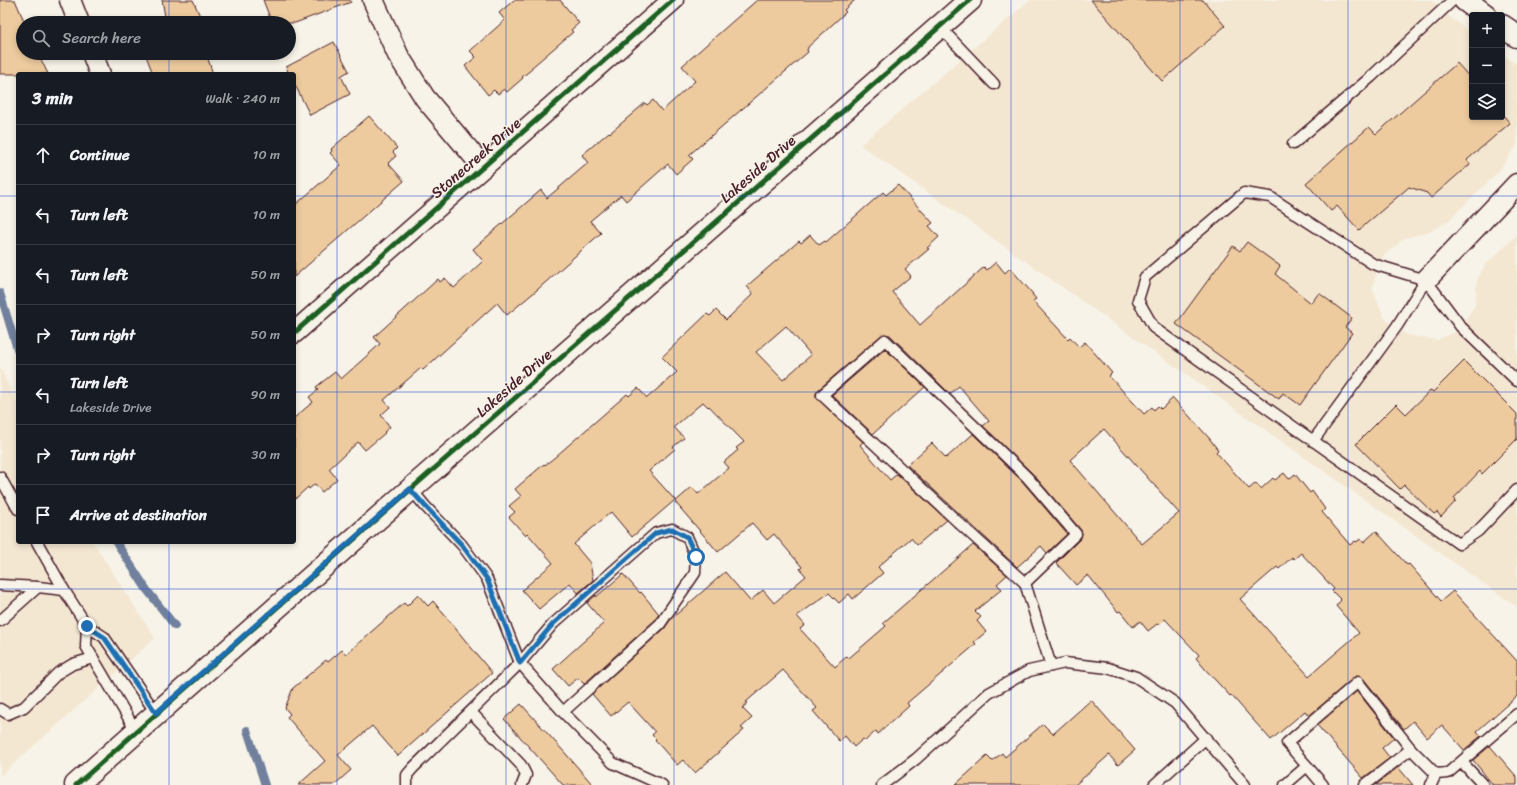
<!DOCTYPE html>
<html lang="en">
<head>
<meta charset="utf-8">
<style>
  :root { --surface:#171b24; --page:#242831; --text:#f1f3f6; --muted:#9ea1a6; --line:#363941 }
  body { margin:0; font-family:Sriracha,sans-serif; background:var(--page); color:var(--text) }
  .controls { position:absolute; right:12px; top:12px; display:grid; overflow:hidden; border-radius:4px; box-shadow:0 2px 6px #0003 }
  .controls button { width:36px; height:36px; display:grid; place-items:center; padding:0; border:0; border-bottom:1px solid var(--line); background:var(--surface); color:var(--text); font:20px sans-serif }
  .stop { position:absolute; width:12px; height:12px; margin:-9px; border:3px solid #1f6fb2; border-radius:50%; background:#fff }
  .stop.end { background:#1f6fb2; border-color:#fff; box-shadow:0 1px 4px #0008 }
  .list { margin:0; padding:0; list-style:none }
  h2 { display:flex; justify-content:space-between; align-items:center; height:52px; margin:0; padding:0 16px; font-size:17px }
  h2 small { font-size:13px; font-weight:400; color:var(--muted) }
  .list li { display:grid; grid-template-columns:26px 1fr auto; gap:12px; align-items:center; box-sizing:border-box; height:60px; padding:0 16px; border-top:1px solid var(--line) }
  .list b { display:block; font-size:15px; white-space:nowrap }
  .list p { margin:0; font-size:13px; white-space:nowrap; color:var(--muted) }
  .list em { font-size:13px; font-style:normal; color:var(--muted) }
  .icon { flex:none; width:22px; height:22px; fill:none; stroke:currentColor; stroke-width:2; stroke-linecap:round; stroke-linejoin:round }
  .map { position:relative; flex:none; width:1517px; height:785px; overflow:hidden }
  .search { position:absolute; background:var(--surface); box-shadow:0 2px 6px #0003; left:16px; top:16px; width:280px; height:44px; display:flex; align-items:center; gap:10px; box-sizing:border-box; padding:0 14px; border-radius:22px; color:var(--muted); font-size:15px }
  .panel { position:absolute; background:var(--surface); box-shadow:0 2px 6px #0003; left:16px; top:72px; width:280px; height:472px; border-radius:4px }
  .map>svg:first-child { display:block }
  .built { fill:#f4e7d2 }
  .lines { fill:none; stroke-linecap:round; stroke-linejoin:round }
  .stream { stroke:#71809d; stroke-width:8 }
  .building { fill:#edcb9e; stroke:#4a1f2b; fill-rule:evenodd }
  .service-casing { stroke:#4a1f2b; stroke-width:13 }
  .minor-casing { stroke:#4a1f2b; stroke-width:23 }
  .tertiary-casing { stroke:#4a1f2b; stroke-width:25 }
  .service { stroke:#f7f3e8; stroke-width:10 }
  .minor { stroke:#f7f3e8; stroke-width:20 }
  .tertiary { stroke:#f7f3e8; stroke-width:22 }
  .cycleway-casing { stroke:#f7f3e8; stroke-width:8 }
  .cycleway { stroke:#1b5e20; stroke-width:5 }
  .route { stroke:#1f6fb2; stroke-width:5 }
  .grid { fill:none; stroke:#1d4ed8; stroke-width:1; stroke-opacity:0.55 }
  .labels { text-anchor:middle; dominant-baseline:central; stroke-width:3; stroke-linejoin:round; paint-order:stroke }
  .street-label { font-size:15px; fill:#4a1f2b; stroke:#f7f3e8 }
</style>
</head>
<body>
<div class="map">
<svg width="1517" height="785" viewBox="0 0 1517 785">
  <rect width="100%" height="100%" fill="#f7f3e8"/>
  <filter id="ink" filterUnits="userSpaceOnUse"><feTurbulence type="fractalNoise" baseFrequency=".025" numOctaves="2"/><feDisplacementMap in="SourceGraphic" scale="8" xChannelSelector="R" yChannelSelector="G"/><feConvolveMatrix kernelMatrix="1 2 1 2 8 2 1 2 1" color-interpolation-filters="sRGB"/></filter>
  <g filter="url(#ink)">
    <g class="built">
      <polygon points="1030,0 1431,0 1451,18 1472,33 1472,117 1502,117 1502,55 1517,64 1517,145 1499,171 1447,222 1429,232 1405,238 1381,258 1372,288 1385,319 1407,335 1438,340 1458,330 1475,305 1477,280 1485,265 1517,235 1517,607 860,145"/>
      <polygon points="0,367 18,406 18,542 93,542 155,638 0,776"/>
    </g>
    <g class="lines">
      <g class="stream">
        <polyline points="0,293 18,352"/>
        <polyline points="116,542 147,590 175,626"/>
        <polyline points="247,730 265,785"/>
      </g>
    </g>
    <g class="building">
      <polygon points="0,0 15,0 25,23 23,23 23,53 38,53 48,74 0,74"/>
      <polygon points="162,0 193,0 203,23 155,23 154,20 165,16"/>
      <polygon points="263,0 350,0 351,2 295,23 272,23"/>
      <polygon points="514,0 560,0 579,23 571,30 573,32 531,68 532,69 522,77 523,78 507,92 504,89 498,94 494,90 488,95 465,66 476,57 470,51 505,20 499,13"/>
      <polygon points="757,0 855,0 844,10 846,12 808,47 808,48 807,50 808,52 689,155 693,159 676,174 668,164 626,201 621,195 590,221 601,233 537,290 507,315 497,303 423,370 421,368 384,400 390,407 381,415 390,427 384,432 385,433 365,450 358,442 329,469 337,479 322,492 315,484 309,489 308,487 294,500 294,418 313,402 309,397 318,390 316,387 335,372 341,379 380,344 374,337 438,279 440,282 445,278 454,288 483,261 473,249 541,190 547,198 588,163 582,155 609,132 610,133 645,103 647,105 653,100 662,111 695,81 682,66"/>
      <polygon points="1091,0 1203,0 1225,26 1162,81"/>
      <polygon points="334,42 349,71 341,76 350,94 310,115 294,83 294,74 289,74 286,67"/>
      <polygon points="145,53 206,53 213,74 153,74"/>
      <polygon points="1457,63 1472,80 1472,117 1502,117 1502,114 1510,123 1467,160 1470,164 1431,198 1427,193 1409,187 1359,230 1337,206 1331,211 1306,183 1369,127 1376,134"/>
      <polygon points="369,116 397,148 393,152 396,156 388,163 404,181 294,277 294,206 341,165 330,153 332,151 331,149"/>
      <path d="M898,185L933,223L929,226L939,237L927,248L929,249L905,269L911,276L892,292L920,325L984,267L987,270L996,262L1005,273L1010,268L1033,294H1032L1036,299L1033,301L1068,339L1070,337L1079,347L1085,342L1112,373L1109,376L1144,414L1152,407L1154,410L1158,406L1161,409L1173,398L1209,438L1218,450L1216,452L1249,489L1256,483L1261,489L1273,478L1275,480L1284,473L1289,479L1295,474L1310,493L1312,491L1325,509L1322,512L1350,545L1355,541L1356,542L1361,539L1364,542L1376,531L1407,565L1409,564L1441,601L1453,591L1517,661V696L1477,731L1481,736L1464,750L1442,725L1427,738L1413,721L1404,729L1363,678L1356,676L1309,716L1305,711L1271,740L1231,695L1230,696L1205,669L1196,658L1199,655L1165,619L1159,625L1157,624L1148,631L1140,621L1133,627L1120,611L1118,612L1088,575L1076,585L1056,563L1081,538L1082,533L1081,530L1032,473L983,426L989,421L959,386L950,394L890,335L884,334L818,390L816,394V397L863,442L860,445L890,480L897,474L947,520L917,545L911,538L878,567L883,573L853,599L849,594L839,603L829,593L797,616L805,625L800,629L835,667L847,656L849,658L886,626L883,623L973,545L1007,575L997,584L1002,589L975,611L981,617L977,621L986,632L974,642L976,644L907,703L909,706L878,734L876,731L865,741L863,739L854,747L845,736L839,741L813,711L817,708L783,670L746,702L748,703L742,708L752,718L741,728L744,730L695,773L683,760L677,765L655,740L656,739L652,735L655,732L628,702L611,716L592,694L664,629L671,619L725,572L750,601L763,590L774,603L806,576L800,569L802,567L774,534L767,540L752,523L718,552L675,502L692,487L698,494L729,468L724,462L738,450L736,448L744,442L709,406L708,407L703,402L674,427L684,438L673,447L675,449L649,471L675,500L632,537L611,512L574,544L590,563L593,580L578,593L570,583L539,609L522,590L553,563L527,533L525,535L509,517L515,512L509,506L521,496L515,489L544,464L545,465L555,457L627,394L629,396L638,388L647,398L677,372L662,357L707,314L710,316L716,310L726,320L753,294L747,286L799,241L801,243L810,235L819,245L825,241L826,242L883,192L886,195ZM786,326L811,355L783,380L756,352ZM1104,429L1179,513L1142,544L1070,460ZM1301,553L1334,589L1332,591L1341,600L1336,606L1359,633L1309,676L1240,599L1277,567L1279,569L1292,557L1294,559Z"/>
      <polygon points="1247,242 1280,266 1275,274 1311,303 1319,293 1352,318 1345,327 1352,333 1300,405 1283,393 1279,399 1176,324 1233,246 1240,251"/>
      <polygon points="885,349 925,387 873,434 832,395"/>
      <polygon points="1464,361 1517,414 1517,439 1482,474 1480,471 1454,498 1456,501 1441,517 1437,512 1434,514 1404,485 1400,489 1356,444 1396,404 1406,414 1431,390 1433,392"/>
      <polygon points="973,434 1022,481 1067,534 1047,553 1041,546 1017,567 907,465 932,443 946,458"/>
      <polygon points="623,574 640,593 641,592 659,614 655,620 584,684 578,678 568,686 553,669 604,623 587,603 596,595 596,597"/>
      <polygon points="418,595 428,606 433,601 492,673 398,756 372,726 338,755 351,770 334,785 298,785 325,761 287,717 290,714 285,708 293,688 326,660 328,662 342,650 346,654 404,603 407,606"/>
      <polygon points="1357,691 1394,738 1382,748 1390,758 1363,778 1317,725"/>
      <polygon points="1091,700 1135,750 1118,765 1109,755 1075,785 955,785 987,756 992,761 1002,753 1005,757 1043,724 1053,734"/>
      <polygon points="521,704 566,754 593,785 563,785 504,719"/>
      <polygon points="1490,746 1517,777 1517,785 1493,785 1473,760"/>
      <polygon points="1398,767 1413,785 1376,785"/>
    </g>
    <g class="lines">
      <defs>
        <g id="service">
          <polyline points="939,26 994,84"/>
          <polyline points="1293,144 1371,77 1453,0"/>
          <polyline points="1517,381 1461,327 1426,280 1373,264 1270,197 1244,193 1145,277 1138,300 1154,328 1459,544 1478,531 1517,490"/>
          <polyline points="1313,441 1397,326 1426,280"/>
          <polyline points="0,477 18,509"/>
          <polyline points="411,489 425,506 462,545 487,579 520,663 563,712 613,763 662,785"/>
          <polyline points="37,542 64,590 87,626 104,637 156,713"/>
          <polyline points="1025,583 960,524 822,395 885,340 1027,477 1076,534 1025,583 1051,666"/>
          <polyline points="0,585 38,587"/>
          <polyline points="0,621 38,587 64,590"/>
          <polyline points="87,626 86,646 136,731"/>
          <polyline points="0,709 8,714 24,707 58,673 73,664 93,658"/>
          <polyline points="471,712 521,765 526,775 522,785"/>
          <polyline points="1462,762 1483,785"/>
          <polyline points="1307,766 1287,743 1358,682 1411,749"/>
          <polyline points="407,785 407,775 413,768 520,663 553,624 656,533 672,529 687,537 696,557 695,573 660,624 563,712"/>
          <polyline points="882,785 916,759 989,693 1029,671 1065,663 1108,668 1136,677 1175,703 1245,785"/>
          <polyline points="1154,785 1206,738"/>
          <polyline points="1285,785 1307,766 1323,785"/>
          <polyline points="1365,785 1411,749 1436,774 1448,773 1517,714"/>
          <polyline points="1431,785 1436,774"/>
        </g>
        <g id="minor">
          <polyline points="70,0 79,23"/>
          <polyline points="373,0 398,55 425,98 483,167"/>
          <polyline points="92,53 100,74"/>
          <polyline points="1426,280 1517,184"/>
          <polyline points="294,333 673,0"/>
        </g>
        <g id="tertiary">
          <polyline points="1465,0 1485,15"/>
          <polyline points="1502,26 1517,36"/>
          <polyline points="76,785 411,489 970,0"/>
        </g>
      </defs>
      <use href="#service" class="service-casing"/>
      <use href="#minor" class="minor-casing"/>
      <use href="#tertiary" class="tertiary-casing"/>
      <use href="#service" class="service"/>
      <use href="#minor" class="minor"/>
      <use href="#tertiary" class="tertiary"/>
      <defs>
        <g id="cycleway">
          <polyline points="294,333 673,0"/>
          <polyline points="76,785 411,489 970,0"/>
        </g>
      </defs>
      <use href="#cycleway" class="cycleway-casing"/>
      <use href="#cycleway" class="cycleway"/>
    </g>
  </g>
  <g class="lines" filter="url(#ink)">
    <polyline class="route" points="87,626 104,637 156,713 410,489 425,506 462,545 487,579 520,663 553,624 656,533 672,529 687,537 696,557"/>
  </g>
  <path class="grid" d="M169,0V23M337,0V785M506,0V785M674,0V785M843,0V785M1011,0V785M1180,0V785M1348,0V785M169,53V74M0,196H18M294,196H1517M0,392H18M294,392H1517M169,542V785M0,589H1517"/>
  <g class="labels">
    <g class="street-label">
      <text transform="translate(476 158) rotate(-41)">Stonecreek Drive</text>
      <text transform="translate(758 169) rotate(-41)">Lakeside Drive</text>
      <text transform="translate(514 383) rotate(-41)">Lakeside Drive</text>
    </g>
  </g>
</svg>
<div class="controls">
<button>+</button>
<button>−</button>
<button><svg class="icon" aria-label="layers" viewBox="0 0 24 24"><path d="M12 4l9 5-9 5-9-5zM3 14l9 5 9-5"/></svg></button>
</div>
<div class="stop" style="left:696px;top:557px"></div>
<div class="stop end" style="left:87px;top:626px"></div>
<div class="search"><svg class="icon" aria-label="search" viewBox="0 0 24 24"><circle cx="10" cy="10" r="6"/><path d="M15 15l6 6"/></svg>Search here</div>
<section class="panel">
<h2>3 min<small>Walk · 240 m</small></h2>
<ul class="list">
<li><svg class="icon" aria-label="ahead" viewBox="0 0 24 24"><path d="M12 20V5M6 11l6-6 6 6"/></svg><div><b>Continue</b></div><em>10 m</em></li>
<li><svg class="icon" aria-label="left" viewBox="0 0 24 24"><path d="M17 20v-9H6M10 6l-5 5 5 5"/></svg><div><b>Turn left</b></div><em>10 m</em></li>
<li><svg class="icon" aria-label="left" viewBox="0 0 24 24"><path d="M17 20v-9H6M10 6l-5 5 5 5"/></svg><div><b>Turn left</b></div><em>50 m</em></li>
<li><svg class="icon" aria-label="right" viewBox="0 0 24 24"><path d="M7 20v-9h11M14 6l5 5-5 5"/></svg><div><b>Turn right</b></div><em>50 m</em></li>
<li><svg class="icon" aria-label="left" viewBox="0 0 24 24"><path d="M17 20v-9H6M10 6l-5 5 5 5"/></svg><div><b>Turn left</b><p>Lakeside Drive</p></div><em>90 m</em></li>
<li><svg class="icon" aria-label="right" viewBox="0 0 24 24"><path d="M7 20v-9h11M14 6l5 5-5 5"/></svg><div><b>Turn right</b></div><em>30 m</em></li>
<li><svg class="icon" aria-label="arrive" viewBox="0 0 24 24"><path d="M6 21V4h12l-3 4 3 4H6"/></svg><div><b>Arrive at destination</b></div></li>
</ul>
</section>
</div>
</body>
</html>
